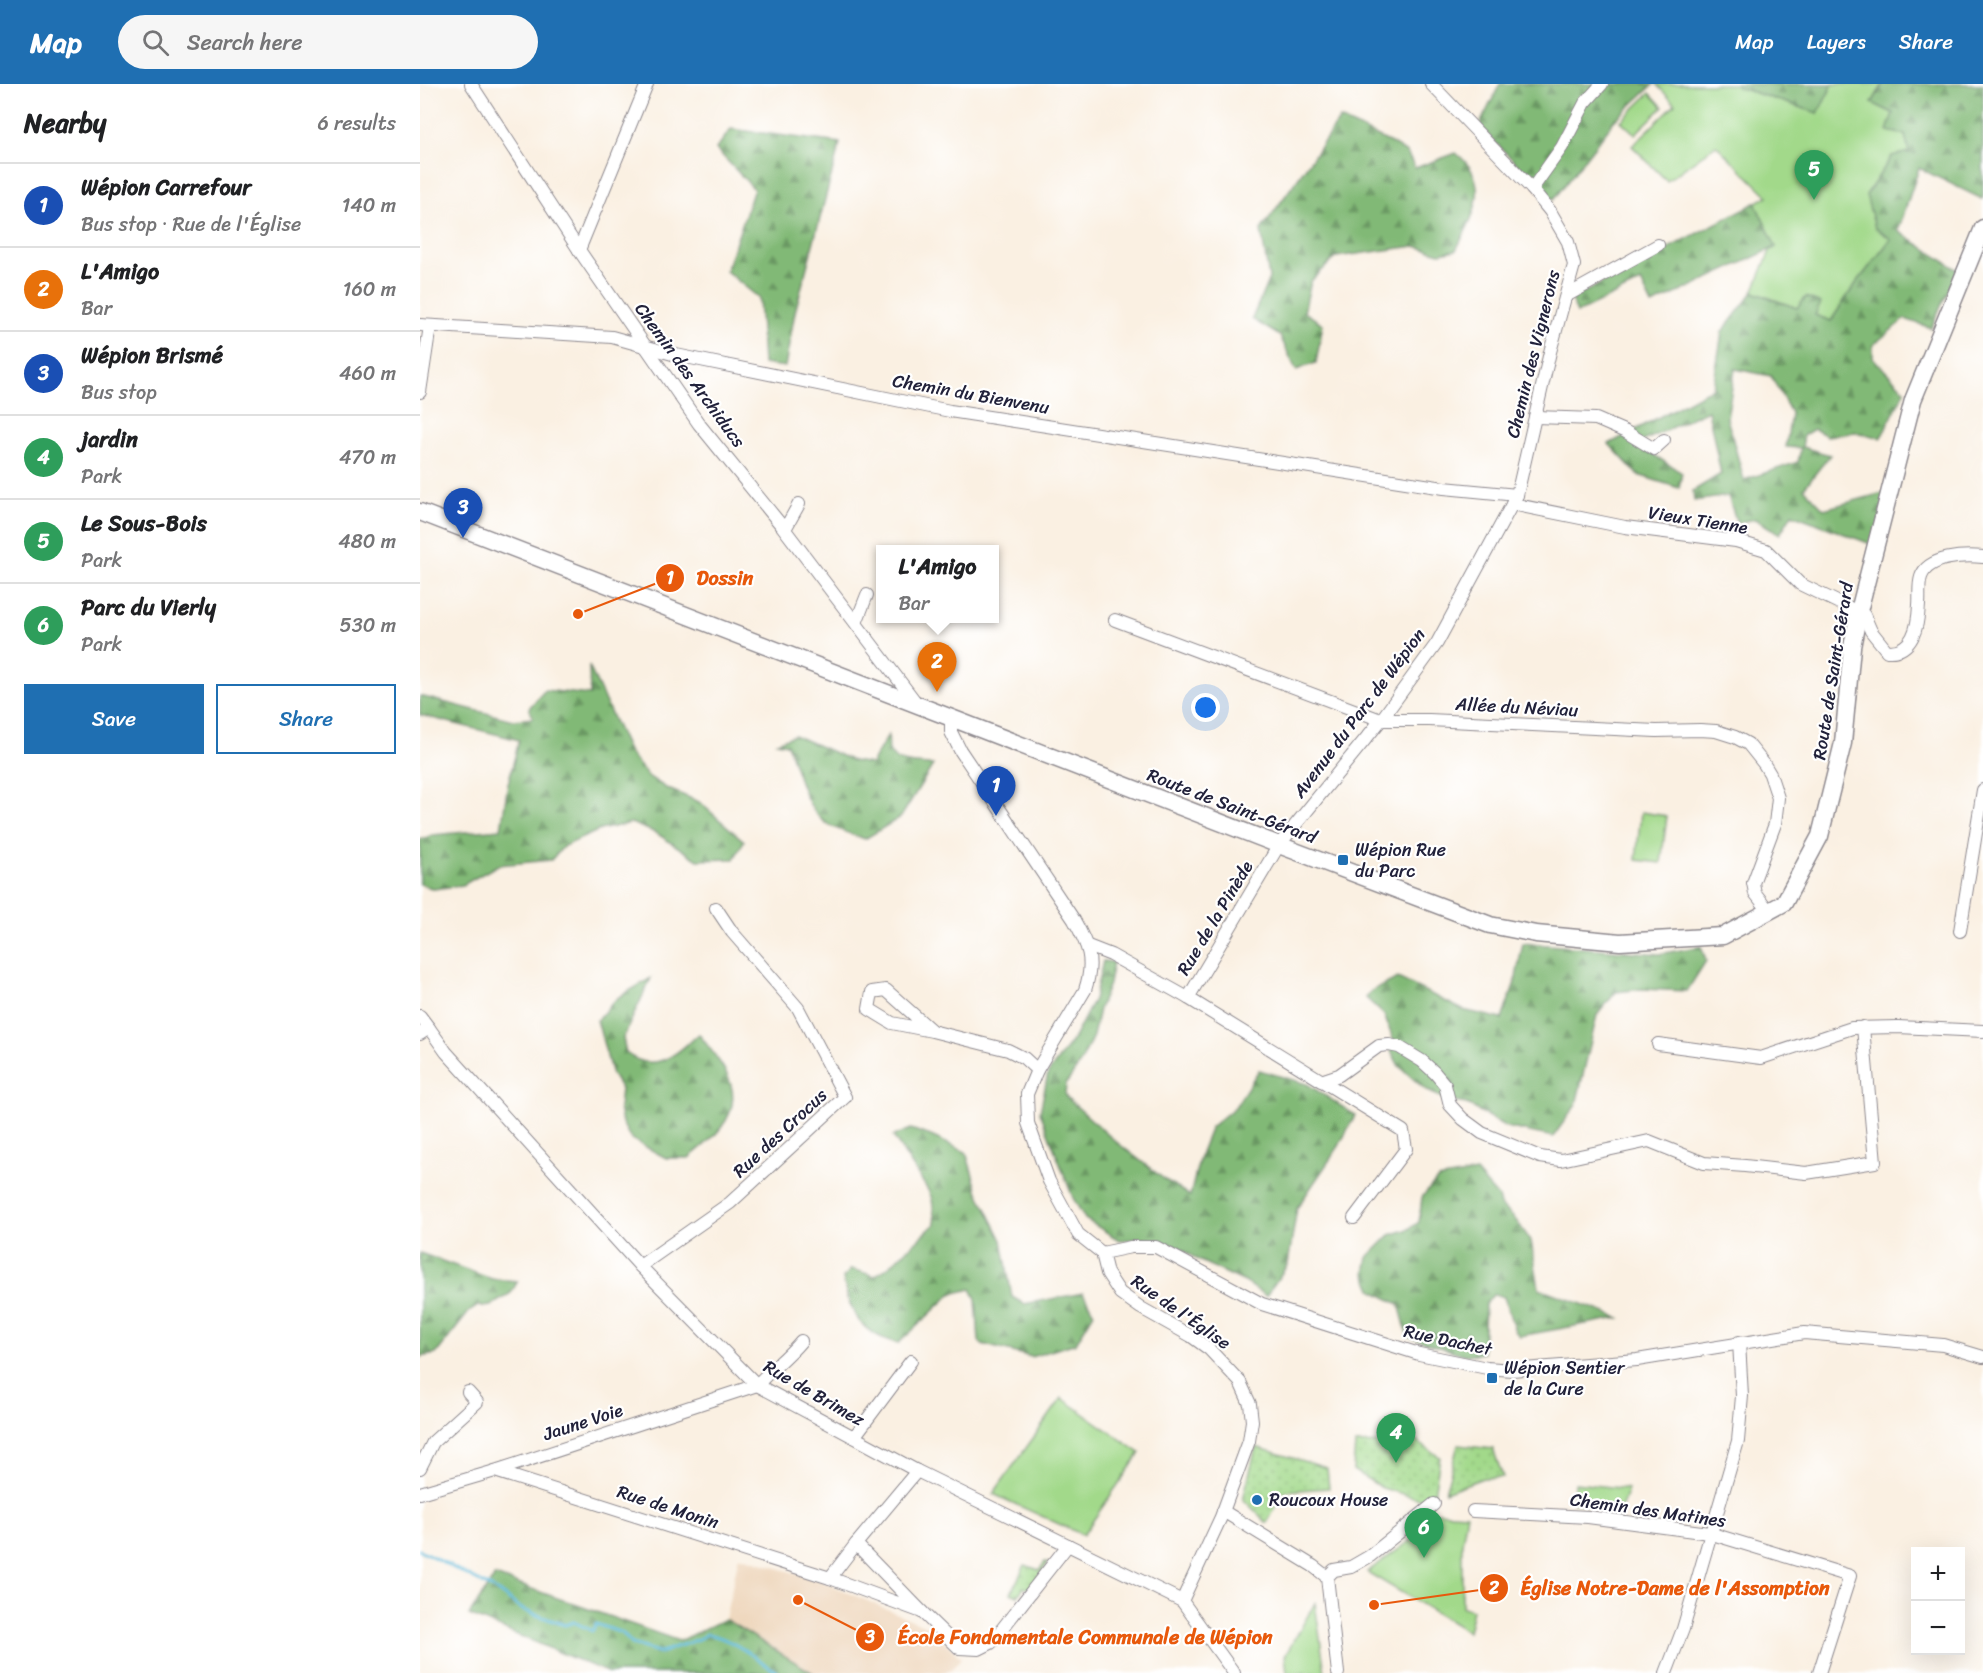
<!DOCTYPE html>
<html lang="en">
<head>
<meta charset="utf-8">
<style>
  :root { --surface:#fff; --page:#f6f6f6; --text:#202124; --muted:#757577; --line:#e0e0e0; --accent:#1f6fb2 }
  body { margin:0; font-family:Sriracha,sans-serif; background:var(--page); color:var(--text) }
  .controls { position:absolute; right:18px; bottom:18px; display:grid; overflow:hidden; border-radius:0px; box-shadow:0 6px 24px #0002 }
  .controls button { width:54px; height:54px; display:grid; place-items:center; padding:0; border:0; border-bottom:2px solid var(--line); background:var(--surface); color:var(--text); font:30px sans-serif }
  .you { position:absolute; left:786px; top:624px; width:21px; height:21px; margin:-15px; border:4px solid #fff; border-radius:50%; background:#1a73e8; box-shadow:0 0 0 9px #1a73e833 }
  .badge { display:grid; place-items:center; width:39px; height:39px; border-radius:50%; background:var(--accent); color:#fff; font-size:20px; font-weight:700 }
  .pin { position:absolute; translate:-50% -50px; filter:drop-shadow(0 2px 3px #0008) }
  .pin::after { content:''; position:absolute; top:32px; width:21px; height:18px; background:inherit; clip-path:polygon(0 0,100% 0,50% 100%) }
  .popup { position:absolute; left:456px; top:461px; width:123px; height:78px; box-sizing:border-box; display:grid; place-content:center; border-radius:0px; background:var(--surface); filter:drop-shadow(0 2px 4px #0005); font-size:20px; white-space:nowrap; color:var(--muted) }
  .popup b { font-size:22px; color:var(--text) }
  .popup::after { content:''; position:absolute; left:50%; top:100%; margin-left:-12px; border:12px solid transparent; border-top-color:var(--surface) }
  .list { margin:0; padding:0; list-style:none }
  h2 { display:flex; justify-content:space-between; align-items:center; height:78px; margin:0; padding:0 24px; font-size:26px }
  h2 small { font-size:20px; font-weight:400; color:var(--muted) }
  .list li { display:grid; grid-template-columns:39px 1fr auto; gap:18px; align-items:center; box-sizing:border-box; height:84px; padding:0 24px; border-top:2px solid var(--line) }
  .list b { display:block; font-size:22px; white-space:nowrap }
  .list p { margin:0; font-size:20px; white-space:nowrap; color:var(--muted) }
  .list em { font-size:20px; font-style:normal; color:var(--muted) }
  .actions { display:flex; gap:12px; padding:18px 24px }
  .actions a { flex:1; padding:14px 0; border:2px solid var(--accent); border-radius:0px; text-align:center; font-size:21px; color:var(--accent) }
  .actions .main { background:var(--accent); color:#fff }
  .icon { flex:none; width:33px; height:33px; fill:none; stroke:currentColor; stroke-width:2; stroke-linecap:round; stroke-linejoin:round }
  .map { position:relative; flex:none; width:1563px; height:1589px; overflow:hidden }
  header { display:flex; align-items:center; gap:36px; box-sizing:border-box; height:84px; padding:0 30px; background:var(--accent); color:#fff }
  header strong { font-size:28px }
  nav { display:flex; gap:33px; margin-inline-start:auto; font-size:21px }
  .search { width:420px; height:54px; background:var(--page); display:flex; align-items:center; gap:15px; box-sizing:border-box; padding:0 21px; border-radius:33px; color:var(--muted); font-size:22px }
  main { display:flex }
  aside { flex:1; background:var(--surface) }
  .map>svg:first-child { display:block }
  .built { fill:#eed6bb }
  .green { fill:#a2d98a; stroke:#627e62; stroke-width:1.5 }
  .forest { fill:url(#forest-firs); stroke:#526e58; stroke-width:1.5; fill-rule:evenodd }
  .garden { fill:url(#garden-dots); stroke:#627e62; stroke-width:1.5 }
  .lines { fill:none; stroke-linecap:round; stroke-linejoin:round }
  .stream { stroke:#5bb9d9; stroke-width:3 }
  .minor-casing { stroke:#8e898e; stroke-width:14 }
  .secondary-casing { stroke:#8e898e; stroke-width:19 }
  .minor { stroke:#fff; stroke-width:12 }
  .secondary { stroke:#fff; stroke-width:16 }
  .poi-dot { fill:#1f6fb2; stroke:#fff; stroke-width:2 }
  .labels { text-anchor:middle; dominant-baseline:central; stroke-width:4.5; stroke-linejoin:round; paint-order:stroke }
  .street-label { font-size:18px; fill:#22223b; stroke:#fff }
  .poi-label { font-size:18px; fill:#22223b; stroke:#fff; text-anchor:start }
  .leader { fill:none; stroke:#e8590c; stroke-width:2 }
  .callout-dot { fill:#e8590c; stroke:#fff; stroke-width:2 }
  .mark-label { font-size:18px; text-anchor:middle; font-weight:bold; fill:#fff }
  .callout-label { font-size:20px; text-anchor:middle; font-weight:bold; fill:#e8590c; stroke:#fff; stroke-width:4.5; stroke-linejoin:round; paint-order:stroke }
</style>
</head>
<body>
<header>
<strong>Map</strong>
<div class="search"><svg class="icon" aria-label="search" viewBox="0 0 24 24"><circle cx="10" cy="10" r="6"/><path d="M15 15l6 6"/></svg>Search here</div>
<nav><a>Map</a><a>Layers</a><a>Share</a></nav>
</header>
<main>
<aside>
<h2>Nearby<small>6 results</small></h2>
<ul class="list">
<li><span class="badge" style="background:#1a4fb4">1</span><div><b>Wépion Carrefour</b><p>Bus stop · Rue de l'Église</p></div><em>140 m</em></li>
<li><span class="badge" style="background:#e8710a">2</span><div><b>L'Amigo</b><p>Bar</p></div><em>160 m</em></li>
<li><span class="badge" style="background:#1a4fb4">3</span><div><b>Wépion Brismé</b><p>Bus stop</p></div><em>460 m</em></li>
<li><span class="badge" style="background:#2e9e5b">4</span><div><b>jardin</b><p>Park</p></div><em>470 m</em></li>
<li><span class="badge" style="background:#2e9e5b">5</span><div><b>Le Sous-Bois</b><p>Park</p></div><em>480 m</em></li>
<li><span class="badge" style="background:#2e9e5b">6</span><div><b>Parc du Vierly</b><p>Park</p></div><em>530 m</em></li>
</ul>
<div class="actions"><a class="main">Save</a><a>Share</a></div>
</aside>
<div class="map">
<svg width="1563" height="1589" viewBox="0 0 1563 1589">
  <defs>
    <pattern id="forest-firs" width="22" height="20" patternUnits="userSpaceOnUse" patternTransform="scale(1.5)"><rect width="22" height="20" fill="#81b976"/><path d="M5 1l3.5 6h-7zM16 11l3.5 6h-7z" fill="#699662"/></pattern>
    <pattern id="garden-dots" width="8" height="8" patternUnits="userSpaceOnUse" patternTransform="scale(1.5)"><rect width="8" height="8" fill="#a2d98a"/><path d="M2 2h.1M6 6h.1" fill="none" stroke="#8bba78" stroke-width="1.8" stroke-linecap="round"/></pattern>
  </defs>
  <rect width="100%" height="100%" fill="#fff"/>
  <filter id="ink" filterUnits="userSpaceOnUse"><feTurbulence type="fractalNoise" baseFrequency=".0167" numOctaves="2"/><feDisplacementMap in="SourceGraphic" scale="12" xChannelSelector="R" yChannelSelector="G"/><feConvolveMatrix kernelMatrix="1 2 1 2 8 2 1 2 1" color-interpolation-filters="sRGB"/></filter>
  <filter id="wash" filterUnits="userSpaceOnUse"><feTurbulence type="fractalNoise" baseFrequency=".008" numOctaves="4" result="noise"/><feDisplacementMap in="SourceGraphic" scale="24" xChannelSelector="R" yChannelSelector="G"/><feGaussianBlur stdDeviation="1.35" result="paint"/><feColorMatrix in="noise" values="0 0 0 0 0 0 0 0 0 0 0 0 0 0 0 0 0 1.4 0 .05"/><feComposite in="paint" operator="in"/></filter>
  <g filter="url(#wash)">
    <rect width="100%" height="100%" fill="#faf0e2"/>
    <polygon class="built" points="319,1472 403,1498 511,1544 541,1574 531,1586 520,1589 393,1589 305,1535"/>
    <g class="green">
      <polygon points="1236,0 1315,0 1317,3 1398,29 1413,0 1463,0 1452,19 1473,29 1485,51 1489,68 1471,155 1432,205 1411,237 1333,208 1350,167 1356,163 1335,119 1348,112 1296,61 1247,97 1212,62 1255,20"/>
      <polygon points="1230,9 1243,23 1215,50 1201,37"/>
      <polygon points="1221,728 1247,732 1241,779 1216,776"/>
      <polygon points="642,1314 720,1369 663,1451 573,1410"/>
      <polygon points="1155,1399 1208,1405 1199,1431 1153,1418"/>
      <polygon points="1016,1428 1047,1430 1042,1459 1042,1523 1053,1526 1048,1548 947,1488 1004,1447 999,1441"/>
      <polygon points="895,1519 905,1589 867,1589 865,1572"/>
    </g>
    <g class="forest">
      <polygon points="1080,0 1234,0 1194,37 1133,116 1059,42"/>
      <polygon points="1315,0 1413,0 1398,29 1317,3"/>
      <path d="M1463,0H1563V112L1562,115L1499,84L1478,147L1538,186L1511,244L1485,235L1453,261V274L1485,307L1461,354L1435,348L1407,352L1394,345L1384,351L1382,363L1410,371L1384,404L1404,425L1470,407L1456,462L1372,430L1360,450L1335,435L1317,439L1308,412L1274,417L1273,407L1301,390L1288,326L1217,360L1262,389L1259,404L1218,391L1189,360L1293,304L1302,248L1333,208L1377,224L1386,213L1401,219L1395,231L1411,237L1432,205L1471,155L1455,144L1446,111L1472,72L1489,68L1485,51L1467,47L1473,29L1452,19ZM1315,285L1351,292L1371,329L1366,363L1381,364L1378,378L1324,396L1307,334Z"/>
      <path d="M920,35L971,59L987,69L995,84L1036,69C1074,99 1053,132 1036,166L1020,169L995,162L916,173L891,197L884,228L903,240L896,279L876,286L860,252L832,235L849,194L841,146Z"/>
      <polygon points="311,45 420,59 375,228 365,283 343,280 339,214 306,187 334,105 296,65"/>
      <polygon points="1335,119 1356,163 1232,221 1221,198 1157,229 1151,215"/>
      <polygon points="169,582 209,669 229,693 246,704 279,718 324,757 314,775 278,776 236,749 211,739 180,746 144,762 131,776 78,781 43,801 14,805 0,800 0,756 12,751 81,745 88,700 99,656 0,631 0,612 93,636 113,634 109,624 125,606 170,611"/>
      <path d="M374,651L433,677L451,680L468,651C469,655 468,662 469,666C475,682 500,680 513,681L481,733L445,755C433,750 417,747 406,739C384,725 377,684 367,660L357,658Z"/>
      <polygon points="1103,859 1240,870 1281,862 1286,877 1267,907 1222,905 1196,908 1177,931 1156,1021 1133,1053 1086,1043 1047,1020 1028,1017 1006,1006 979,982 971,967 973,955 964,931 946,914 951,907 978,894 1043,926 1082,935 1095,898"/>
      <polygon points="683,877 693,878 689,900 679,925 673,952 661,978 646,1000 645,1012 694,1056 744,1095 770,1112 781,1068 791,1043 815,1023 839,986 887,1000 935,1031 919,1062 877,1124 868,1180 846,1212 825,1198 778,1176 757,1162 725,1155 699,1156 665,1135 653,1114 620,1028 628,989 654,954 674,915"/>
      <path d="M231,894L203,954L206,969C235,991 256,970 279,950C301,980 330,1009 300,1045C292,1056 279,1065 269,1074H246L211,1055L202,1039L199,1024L201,1005L192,991L177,936L197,914Z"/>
      <path d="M491,1045L511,1052L546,1068L558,1108L582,1156L592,1213L604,1220L663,1209L674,1229L656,1259L611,1273L562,1260L559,1257L556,1215L551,1205L531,1210L479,1259C441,1251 430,1230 423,1194L431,1185L455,1192L467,1184L515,1140L512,1115L508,1106L473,1052Z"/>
      <polygon points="1056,1088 1078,1113 1080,1121 1095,1135 1111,1157 1119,1204 1199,1234 1100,1252 1095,1247 1084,1213 1074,1210 1065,1220 1063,1269 1045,1271 988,1253 979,1220 953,1207 945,1189 948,1173 970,1151 989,1145 999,1138 1002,1113 1018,1095"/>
      <polygon points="0,1169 72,1195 98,1197 91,1209 71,1222 58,1222 49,1228 16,1270 0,1273"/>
      <polygon points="75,1492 259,1557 305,1535 393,1589 189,1589 49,1531"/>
    </g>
    <g class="garden">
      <polygon points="967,1350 996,1357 1020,1373 1014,1410 1000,1415 962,1404 933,1386 935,1360 964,1359"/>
      <polygon points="1038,1361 1073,1365 1083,1393 1063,1394 1025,1408"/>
      <polygon points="836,1363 907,1384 909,1404 865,1407 847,1439 823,1415"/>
      <polygon points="625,1478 628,1479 610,1504 603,1504 598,1512 591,1509 605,1481 619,1486"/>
    </g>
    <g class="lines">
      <path class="stream" d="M0,1466L77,1507L103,1526L145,1541L154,1538L172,1547L176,1540L202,1549L212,1560L241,1569C256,1561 273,1560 287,1550C312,1554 337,1575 358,1589"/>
    </g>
  </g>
  <g filter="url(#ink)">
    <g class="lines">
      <defs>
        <g id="minor">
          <polyline points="51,0 159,166 279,340 362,442 497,620"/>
          <polyline points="1112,105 1142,63 1165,19 1182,0"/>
          <polyline points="159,166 227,0"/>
          <polyline points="1146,212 1238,161"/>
          <polyline points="0,241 192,253 256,271 530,327 1024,404 1097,411"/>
          <polyline points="0,308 10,242"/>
          <polyline points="1115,333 1176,335 1206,348 1234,365 1244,356"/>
          <path d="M1092,420L1205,443L1316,457L1346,466L1380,500L1444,531L1451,547L1467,567C1493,569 1498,543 1499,521C1500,513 1498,502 1501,493C1508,472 1545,471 1563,473"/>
          <polyline points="365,445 379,420"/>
          <polyline points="695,536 961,636 1009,636 1236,647 1280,646 1296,647 1315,653 1328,660 1344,680 1350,690 1358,714 1355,740 1333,799 1335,809 1349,827"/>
          <polyline points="436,539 447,511"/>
          <path d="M531,633V648L540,666L654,836C668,861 675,876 665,906L617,986L607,1010L608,1039L629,1097L658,1150L682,1169L687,1189L700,1209L721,1224L771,1252L789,1265L820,1298L830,1320L832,1337L829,1357L801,1433L762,1517"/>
          <polyline points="1540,847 1563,706"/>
          <polyline points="668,862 691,871 768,914 983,1047 986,1065 934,1134"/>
          <polyline points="768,914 859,761 961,636 1017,559 1097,411 1130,268 1154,181 1148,158 1130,127 1112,105 1011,0"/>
          <polyline points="0,932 9,944"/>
          <polyline points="512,947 466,906 452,908 449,925 472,939 512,947 588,966 604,974 617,986"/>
          <polyline points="0,950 9,944 26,968 220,1182 337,1301 497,1387 762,1517 814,1589"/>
          <polyline points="1238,960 1341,974 1432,944 1478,943 1563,947"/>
          <polyline points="901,997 919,991 959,962 969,961 979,963 1002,977 1015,989 1025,1001 1030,1021 1043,1035 1062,1049 1120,1073 1141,1076 1229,1057 1284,1079 1325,1082 1386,1089 1455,1078 1443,943"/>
          <polyline points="682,1169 711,1163 736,1163 842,1220 999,1270 1067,1284 1092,1286 1217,1276 1384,1249 1523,1261 1563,1273"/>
          <polyline points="220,1182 310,1119 425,1013 378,924 312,848 296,824"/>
          <polyline points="434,1353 491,1277"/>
          <polyline points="0,1384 13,1358 57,1318 48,1308"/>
          <polyline points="75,1387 410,1494 436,1460 497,1387"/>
          <path d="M0,1409L75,1387L337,1301C351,1285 367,1274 381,1257"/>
          <polyline points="803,1427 893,1482 907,1493 918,1589"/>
          <polyline points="1053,1427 1168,1433 1289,1449 1430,1492 1399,1589"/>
          <polyline points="907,1493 914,1486 931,1483 950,1472 1014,1420"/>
          <polyline points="410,1494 502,1528 436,1460"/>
          <polyline points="502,1528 539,1564 559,1565 571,1559 648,1461"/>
          <polyline points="1246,1589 1263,1545 1318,1357 1322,1312 1319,1258"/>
        </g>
        <polyline id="secondary" points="0,428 859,761 1070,841 1116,850 1200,858 1303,852 1364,819 1400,752 1423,659 1432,563 1439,527 1493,316 1563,144"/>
      </defs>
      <use href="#minor" class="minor-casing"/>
      <use href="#secondary" class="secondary-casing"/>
      <use href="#minor" class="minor"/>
      <use href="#secondary" class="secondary"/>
    </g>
  </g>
  <g class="poi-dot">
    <rect x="917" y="770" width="12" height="12" rx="3"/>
    <rect x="1066" y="1288" width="12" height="12" rx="3"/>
    <circle cx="837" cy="1416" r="6"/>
  </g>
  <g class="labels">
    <g class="street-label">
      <text transform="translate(1113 270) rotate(-76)">Chemin des Vignerons</text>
      <text transform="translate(270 291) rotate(54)">Chemin des Archiducs</text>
      <text transform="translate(551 310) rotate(10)">Chemin du Bienvenu</text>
      <text transform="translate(1278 436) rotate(9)">Vieux Tienne</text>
      <text transform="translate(1413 587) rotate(-81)">Route de Saint-Gérard</text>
      <text transform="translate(1097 623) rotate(3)">Allée du Néviau</text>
      <text transform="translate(939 629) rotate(-53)">Avenue du Parc de Wépion</text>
      <text transform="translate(812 722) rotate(21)">Route de Saint-Gérard</text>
      <text transform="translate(795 834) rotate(-59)">Rue de la Pinède</text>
      <text transform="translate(360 1049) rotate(-43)">Rue des Crocus</text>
      <text transform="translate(761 1228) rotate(35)">Rue de l'Église</text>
      <text transform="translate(1028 1256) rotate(12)">Rue Dachet</text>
      <text transform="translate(394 1309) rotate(30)">Rue de Brimez</text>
      <text transform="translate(163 1338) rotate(-18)">Jaune Voie</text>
      <text transform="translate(248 1423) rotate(18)">Rue de Monin</text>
      <text transform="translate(1228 1426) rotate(8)">Chemin des Matines</text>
    </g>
    <g class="poi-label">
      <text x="935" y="766">Wépion Rue<tspan x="935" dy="21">du Parc</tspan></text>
      <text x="1084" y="1284">Wépion Sentier<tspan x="1084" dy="21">de la Cure</tspan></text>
      <text x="849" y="1416">Roucoux House</text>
    </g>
  </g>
  <path class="leader" d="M158 530L250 494M954 1521L1074 1504M378 1516L450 1553"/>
  <g class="callout-dot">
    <circle cx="158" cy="530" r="6"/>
    <circle cx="954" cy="1521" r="6"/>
    <circle cx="378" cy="1516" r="6"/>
    <circle cx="250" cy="494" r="15"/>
    <circle cx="1074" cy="1504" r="15"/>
    <circle cx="450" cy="1553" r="15"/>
  </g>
  <g class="mark-label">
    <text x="250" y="500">1</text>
    <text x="1074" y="1510">2</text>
    <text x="450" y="1559">3</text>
  </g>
  <g class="callout-label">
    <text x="305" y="501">Dossin</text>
    <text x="1255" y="1511">Église Notre-Dame de l'Assomption</text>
    <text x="665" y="1560">École Fondamentale Communale de Wépion</text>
  </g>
</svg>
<div class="controls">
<button>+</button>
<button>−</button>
</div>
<div class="you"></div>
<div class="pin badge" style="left:576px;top:732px;background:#1a4fb4">1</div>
<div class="pin badge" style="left:517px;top:608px;background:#e8710a">2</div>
<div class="popup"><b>L'Amigo</b>Bar</div>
<div class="pin badge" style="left:43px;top:454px;background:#1a4fb4">3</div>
<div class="pin badge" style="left:976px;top:1379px;background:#2e9e5b">4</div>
<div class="pin badge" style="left:1394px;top:116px;background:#2e9e5b">5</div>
<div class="pin badge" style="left:1004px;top:1474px;background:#2e9e5b">6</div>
</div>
</main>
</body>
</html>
